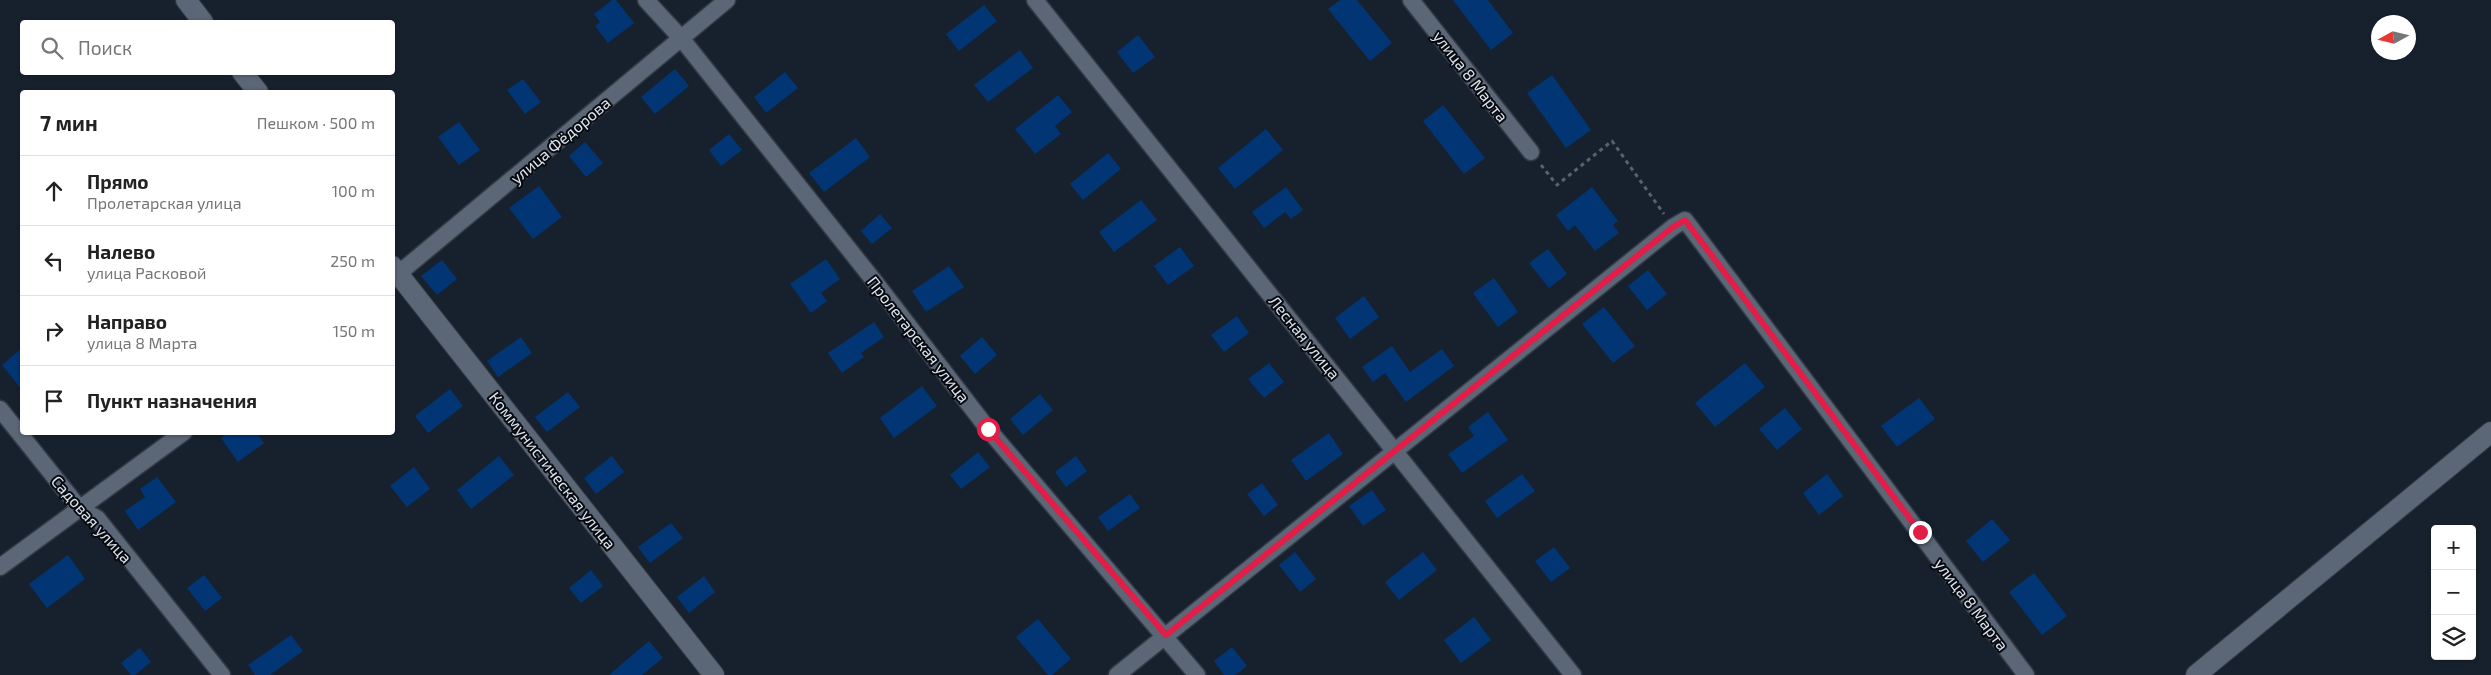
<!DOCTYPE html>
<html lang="ru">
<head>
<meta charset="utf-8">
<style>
  :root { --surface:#fff; --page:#f6f6f6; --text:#222; --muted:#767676; --line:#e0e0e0 }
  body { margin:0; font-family:"Exo 2",sans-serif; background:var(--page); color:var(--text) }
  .controls { position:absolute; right:15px; bottom:15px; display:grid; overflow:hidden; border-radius:5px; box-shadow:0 1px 4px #0004 }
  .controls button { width:45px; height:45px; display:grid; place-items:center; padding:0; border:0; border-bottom:1px solid var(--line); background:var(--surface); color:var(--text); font:25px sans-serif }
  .compass { position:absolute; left:2371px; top:15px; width:45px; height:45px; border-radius:50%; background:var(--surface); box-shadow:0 1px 4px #0004; rotate:262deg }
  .stop { position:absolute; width:15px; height:15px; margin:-11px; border:4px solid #e11d48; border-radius:50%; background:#fff }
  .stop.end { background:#e11d48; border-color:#fff; box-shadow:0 1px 5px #0008 }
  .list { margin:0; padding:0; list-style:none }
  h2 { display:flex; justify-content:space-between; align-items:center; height:65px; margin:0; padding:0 20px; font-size:21px }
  h2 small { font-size:16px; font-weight:400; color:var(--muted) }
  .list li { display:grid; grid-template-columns:32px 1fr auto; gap:15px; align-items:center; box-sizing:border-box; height:70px; padding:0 20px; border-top:1px solid var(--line) }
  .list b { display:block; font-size:19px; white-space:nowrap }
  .list p { margin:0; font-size:16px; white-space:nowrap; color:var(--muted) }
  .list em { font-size:16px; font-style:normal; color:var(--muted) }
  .icon { flex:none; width:28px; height:28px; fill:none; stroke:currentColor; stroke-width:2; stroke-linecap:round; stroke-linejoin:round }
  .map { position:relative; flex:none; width:2491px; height:675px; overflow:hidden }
  .search { position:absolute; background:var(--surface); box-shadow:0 1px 4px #0004; left:20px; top:20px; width:375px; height:55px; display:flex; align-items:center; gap:12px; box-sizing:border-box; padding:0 18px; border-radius:5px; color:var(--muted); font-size:19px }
  .panel { position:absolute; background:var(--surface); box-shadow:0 1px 4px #0004; left:20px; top:90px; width:375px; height:345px; border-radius:5px }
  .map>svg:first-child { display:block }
  .building { fill:#013574 }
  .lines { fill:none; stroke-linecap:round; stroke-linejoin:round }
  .minor-casing { stroke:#343a45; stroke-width:19 }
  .tertiary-casing { stroke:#343a45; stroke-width:22 }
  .path { stroke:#58616d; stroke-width:3; stroke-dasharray:4 4; stroke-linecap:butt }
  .minor { stroke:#5b6676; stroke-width:16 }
  .tertiary { stroke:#5b6676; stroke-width:20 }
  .route { stroke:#e11d48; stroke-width:6 }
  .labels { text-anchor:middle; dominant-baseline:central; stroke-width:4; stroke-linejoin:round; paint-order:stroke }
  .street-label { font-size:16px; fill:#dee5ee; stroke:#070a10 }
</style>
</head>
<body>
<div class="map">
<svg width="2491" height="675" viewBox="0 0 2491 675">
  <rect width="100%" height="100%" fill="#17212e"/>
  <g class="building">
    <polygon points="612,0 616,0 634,23 608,43 595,26 600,22 594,14"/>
    <polygon points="1340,0 1357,0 1392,43 1370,61 1328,9"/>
    <polygon points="1453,0 1488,0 1513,33 1491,50"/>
    <polygon points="984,5 997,21 959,51 946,34"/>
    <polygon points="1138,35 1155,57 1133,73 1117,52"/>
    <polygon points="1020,50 1033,68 988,102 974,85"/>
    <polygon points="675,69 689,86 655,114 641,97"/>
    <polygon points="785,72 798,88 766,113 754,97"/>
    <polygon points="1552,75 1591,130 1566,148 1527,93"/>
    <polygon points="523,79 541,102 525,114 507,90"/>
    <polygon points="1058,95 1072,112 1055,126 1061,134 1035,154 1015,129"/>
    <polygon points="1443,105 1485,158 1464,174 1423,121"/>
    <polygon points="459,122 480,150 459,165 438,137"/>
    <polygon points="1266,129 1283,150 1235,189 1218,168"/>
    <polygon points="729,134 742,150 721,166 709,150"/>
    <polygon points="856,138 870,157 824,192 809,173"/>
    <polygon points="585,142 603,163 586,177 569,156"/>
    <polygon points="1108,153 1121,169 1083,200 1070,184"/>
    <polygon points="539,186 562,217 533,239 509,208"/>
    <polygon points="1286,187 1303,210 1291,219 1285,212 1264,228 1252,212"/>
    <polygon points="1592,187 1618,221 1613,225 1619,233 1595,251 1575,225 1568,231 1556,215"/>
    <polygon points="1141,200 1157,220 1114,252 1099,232"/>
    <polygon points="880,214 892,228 872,244 861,231"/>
    <polygon points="1180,247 1194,266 1168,285 1154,266"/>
    <polygon points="1548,249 1567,274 1549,288 1529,263"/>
    <polygon points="826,259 840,279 821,293 827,301 811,313 790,284"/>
    <polygon points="442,260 457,279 437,295 421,276"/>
    <polygon points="949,266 964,287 926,312 912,291"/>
    <polygon points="1648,270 1667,294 1647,310 1628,286"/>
    <polygon points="1494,278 1518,312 1498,327 1473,293"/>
    <polygon points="1364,296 1379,317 1350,339 1335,318"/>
    <polygon points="1604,307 1635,346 1613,363 1582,324"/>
    <polygon points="1237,316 1249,333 1224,352 1211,335"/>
    <polygon points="874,322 884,337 861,353 864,357 842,373 828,353"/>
    <polygon points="521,337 532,353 498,377 487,361"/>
    <polygon points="982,337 997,355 975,374 960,356"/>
    <polygon points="1392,346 1410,372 1442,349 1454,366 1406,402 1385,373 1373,382 1362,367"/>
    <polygon points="22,348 22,390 2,365"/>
    <polygon points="1269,363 1284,382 1264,398 1248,379"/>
    <polygon points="1745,363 1765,387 1715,427 1695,403"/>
    <polygon points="922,386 937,406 894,438 880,418"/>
    <polygon points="450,389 463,406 428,433 415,416"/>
    <polygon points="568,392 580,407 547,432 535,417"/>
    <polygon points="1040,394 1053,410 1023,435 1010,419"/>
    <polygon points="1919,398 1935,419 1897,447 1881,426"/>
    <polygon points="1785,408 1802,429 1777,450 1759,429"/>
    <polygon points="1488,412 1508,440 1462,473 1448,454 1474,436 1468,427"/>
    <polygon points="229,432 256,432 264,443 238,462 221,438"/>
    <polygon points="1329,433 1343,454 1306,481 1291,460"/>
    <polygon points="978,452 990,467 961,489 950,475"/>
    <polygon points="499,456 514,475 471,509 457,490"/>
    <polygon points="612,456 624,472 596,494 584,478"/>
    <polygon points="1076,456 1087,471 1066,487 1055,472"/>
    <polygon points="414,467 430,489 407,507 390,486"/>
    <polygon points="1522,474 1535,491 1497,518 1485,501"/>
    <polygon points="1827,474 1843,496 1819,515 1803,493"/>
    <polygon points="157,477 176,502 138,530 125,511 145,497 140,489"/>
    <polygon points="1262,483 1278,505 1264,516 1247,494"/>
    <polygon points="1372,490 1386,510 1363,526 1349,506"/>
    <polygon points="1130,494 1140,508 1108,531 1098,517"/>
    <polygon points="1992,519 2010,540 1983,562 1966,541"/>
    <polygon points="671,523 683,538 650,563 638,547"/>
    <polygon points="1554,547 1570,568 1551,582 1535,561"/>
    <polygon points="1295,552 1316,579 1300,592 1279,565"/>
    <polygon points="1423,552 1437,570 1399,600 1385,582"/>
    <polygon points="68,555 85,579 47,608 29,584"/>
    <polygon points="591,570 603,586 581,603 569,588"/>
    <polygon points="2034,573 2067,616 2042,635 2009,592"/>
    <polygon points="204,575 222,598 205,611 187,588"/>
    <polygon points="704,576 715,592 689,613 677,597"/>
    <polygon points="1474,617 1491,640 1461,663 1444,640"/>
    <polygon points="1038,619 1071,659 1052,675 1048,675 1016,637"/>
    <polygon points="291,635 303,651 270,675 255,675 248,665"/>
    <polygon points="649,641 663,658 642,675 609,675"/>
    <polygon points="1232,647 1247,666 1235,675 1224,675 1214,661"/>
    <polygon points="140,648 151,662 135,675 131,675 121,663"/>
  </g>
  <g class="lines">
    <defs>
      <g id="minor">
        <polyline points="646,0 681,38 875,282 988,429 1197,675"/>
        <polyline points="1035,0 1573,675"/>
        <polyline points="1411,0 1531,152"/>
        <polyline points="392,279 727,0"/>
        <polyline points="0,409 80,509 97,518 222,675"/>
        <polyline points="0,567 184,432"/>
        <polyline points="1117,675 1673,227 1685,220 2026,675"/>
      </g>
      <g id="tertiary">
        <polyline points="186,0 203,22"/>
        <polyline points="242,72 258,92"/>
        <polyline points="392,266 714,675"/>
        <polyline points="2196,675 2491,432"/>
      </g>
    </defs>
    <use href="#minor" class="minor-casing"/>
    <use href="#tertiary" class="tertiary-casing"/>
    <polyline class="path" points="1541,165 1557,185 1612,141 1664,214"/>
    <use href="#minor" class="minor"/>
    <use href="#tertiary" class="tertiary"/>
  </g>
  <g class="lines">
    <polyline class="route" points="988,429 1166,635 1673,227 1685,220 1920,532"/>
  </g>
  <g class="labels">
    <g class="street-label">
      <text transform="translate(1471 76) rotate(52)">улица 8 Марта</text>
      <text transform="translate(560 140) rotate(-40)">улица Фёдорова</text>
      <text transform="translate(1305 337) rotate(51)">Лесная улица</text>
      <text transform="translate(919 339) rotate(52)">Пролетарская улица</text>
      <text transform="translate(553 470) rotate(52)">Коммунистическая улица</text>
      <text transform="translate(92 519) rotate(48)">Садовая улица</text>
      <text transform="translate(1972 604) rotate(53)">улица 8 Марта</text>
    </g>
  </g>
</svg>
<div class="controls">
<button>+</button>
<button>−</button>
<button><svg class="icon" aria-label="layers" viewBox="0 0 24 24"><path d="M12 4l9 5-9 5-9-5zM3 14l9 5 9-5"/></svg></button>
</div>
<svg class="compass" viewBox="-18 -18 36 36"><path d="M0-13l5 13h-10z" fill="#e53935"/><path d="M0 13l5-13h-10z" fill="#767676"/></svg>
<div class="stop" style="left:988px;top:429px"></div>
<div class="stop end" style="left:1920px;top:532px"></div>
<div class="search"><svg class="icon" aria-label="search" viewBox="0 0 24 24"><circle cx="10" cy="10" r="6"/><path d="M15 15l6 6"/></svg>Поиск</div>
<section class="panel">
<h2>7 мин<small>Пешком · 500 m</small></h2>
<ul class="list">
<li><svg class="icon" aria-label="ahead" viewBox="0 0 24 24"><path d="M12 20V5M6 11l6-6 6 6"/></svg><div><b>Прямо</b><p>Пролетарская улица</p></div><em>100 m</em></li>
<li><svg class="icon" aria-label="left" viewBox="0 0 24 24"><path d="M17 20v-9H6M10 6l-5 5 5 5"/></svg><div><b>Налево</b><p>улица Расковой</p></div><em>250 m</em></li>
<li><svg class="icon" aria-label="right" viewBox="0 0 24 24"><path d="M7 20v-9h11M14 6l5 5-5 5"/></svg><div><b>Направо</b><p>улица 8 Марта</p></div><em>150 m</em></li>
<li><svg class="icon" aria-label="arrive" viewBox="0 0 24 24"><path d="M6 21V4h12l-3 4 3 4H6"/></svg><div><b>Пункт назначения</b></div></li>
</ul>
</section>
</div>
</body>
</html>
